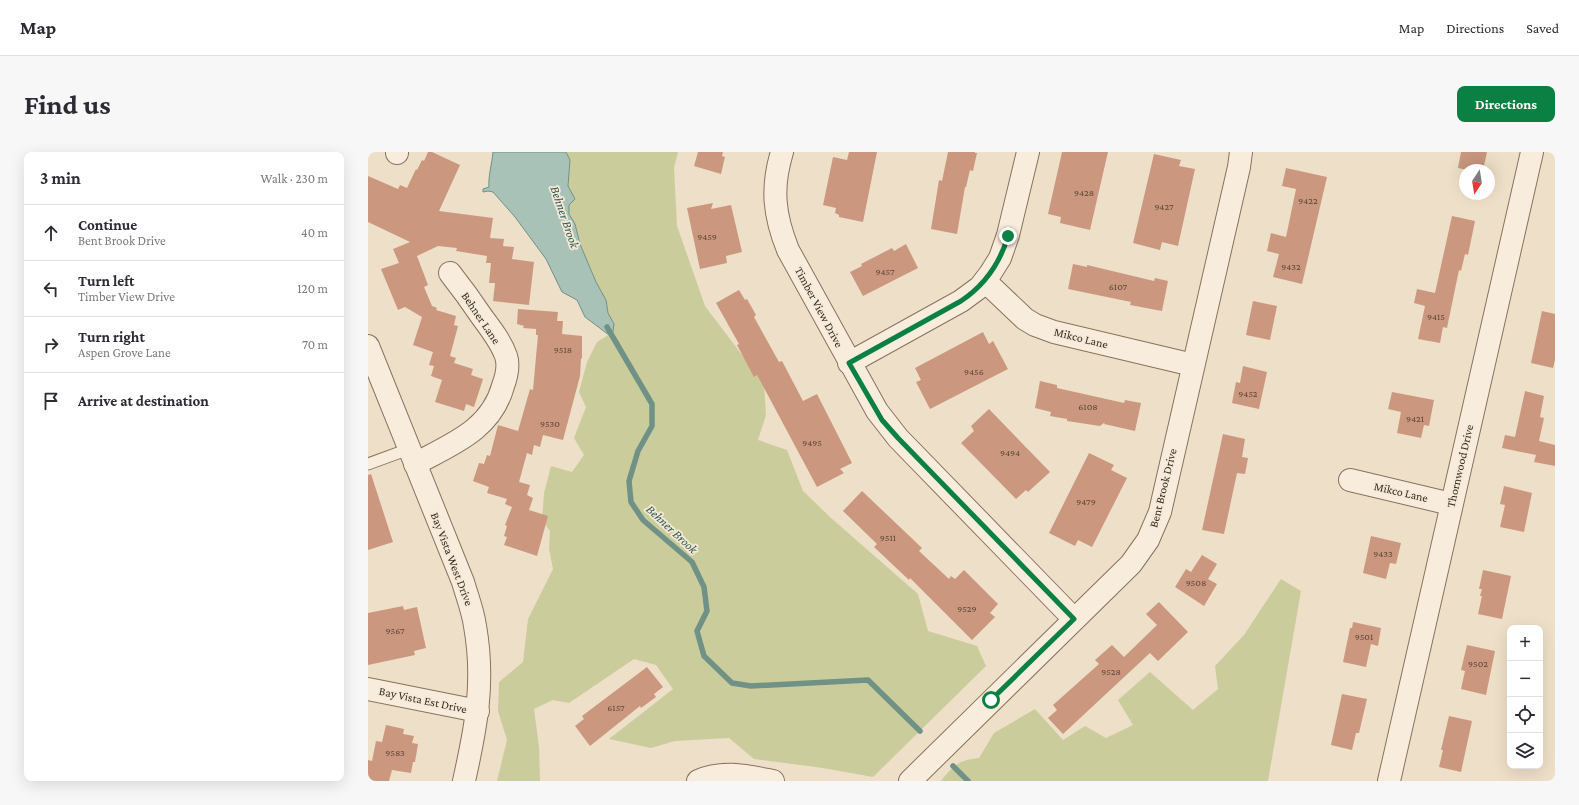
<!DOCTYPE html>
<html lang="en">
<head>
<meta charset="utf-8">
<style>
  :root { --surface:#fff; --page:#f7f7f7; --text:#2b2b33; --muted:#7c7c81; --line:#e1e1e2; --accent:#0b8043 }
  body { margin:0; font-family:"Crimson Pro",serif; background:var(--page); color:var(--text) }
  .controls { position:absolute; right:12px; bottom:12px; display:grid; overflow:hidden; border-radius:8px; box-shadow:0 4px 16px #0002 }
  .controls button { width:36px; height:36px; display:grid; place-items:center; padding:0; border:0; border-bottom:1px solid var(--line); background:var(--surface); color:var(--text); font:20px sans-serif }
  .compass { position:absolute; left:1091px; top:12px; width:36px; height:36px; border-radius:50%; background:var(--surface); box-shadow:0 4px 16px #0002; rotate:192deg }
  .stop { position:absolute; width:12px; height:12px; margin:-9px; border:3px solid #0b8043; border-radius:50%; background:#fff }
  .stop.end { background:#0b8043; border-color:#fff; box-shadow:0 1px 4px #0008 }
  .list { margin:0; padding:0; list-style:none }
  h2 { display:flex; justify-content:space-between; align-items:center; height:52px; margin:0; padding:0 16px; font-size:17px }
  h2 small { font-size:13px; font-weight:400; color:var(--muted) }
  .list li { display:grid; grid-template-columns:26px 1fr auto; gap:12px; align-items:center; box-sizing:border-box; height:56px; padding:0 16px; border-top:1px solid var(--line) }
  .list b { display:block; font-size:15px; white-space:nowrap }
  .list p { margin:0; font-size:13px; white-space:nowrap; color:var(--muted) }
  .list em { font-size:13px; font-style:normal; color:var(--muted) }
  .icon { flex:none; width:22px; height:22px; fill:none; stroke:currentColor; stroke-width:2; stroke-linecap:round; stroke-linejoin:round }
  .map { position:relative; flex:none; width:1187px; height:629px; overflow:hidden; border-radius:8px }
  header { display:flex; align-items:center; gap:24px; box-sizing:border-box; height:56px; padding:0 20px; background:var(--surface); border-bottom:1px solid var(--line) }
  header strong { font-size:19px }
  nav { display:flex; gap:22px; margin-inline-start:auto; font-size:14px }
  .intro { display:flex; align-items:center; justify-content:space-between; box-sizing:border-box; height:96px; padding:0 24px }
  h1 { margin:0; font-size:28px }
  .button { padding:10px 18px; border-radius:8px; background:var(--accent); color:#fff; font-size:14px; font-weight:700 }
  main { display:flex; gap:24px; padding:0 24px }
  aside { flex:1; background:var(--surface); border-radius:8px; box-shadow:0 4px 16px #0002 }
  .map>svg:first-child { display:block }
  .green { fill:#cbcc9c }
  .water { fill:#a9c2b8; stroke:#709185 }
  .lines { fill:none; stroke-linecap:round; stroke-linejoin:round }
  .stream { stroke:#709185; stroke-width:5.5 }
  .building { fill:#cb987f }
  .lane-casing { stroke:#8a715d; stroke-width:13 }
  .street-casing { stroke:#8a715d; stroke-width:24 }
  .lane { stroke:#f8eddc; stroke-width:11 }
  .street { stroke:#f8eddc; stroke-width:22 }
  .route { stroke:#0b8043; stroke-width:5 }
  .labels { text-anchor:middle; dominant-baseline:central; stroke-width:3.5; stroke-linejoin:round; paint-order:stroke }
  .number-label { font-size:10px; fill:#5f4638 }
  .street-label { font-size:12px; fill:#3b2b21; stroke:#f5ead8 }
  .water-label { font-size:13px; font-style:italic; fill:#305a53; stroke:#f5ead8 }
</style>
</head>
<body>
<header>
<strong>Map</strong>
<nav><a>Map</a><a>Directions</a><a>Saved</a></nav>
</header>
<div class="intro"><h1>Find us</h1><a class="button">Directions</a></div>
<main>
<aside>
<h2>3 min<small>Walk · 230 m</small></h2>
<ul class="list">
<li><svg class="icon" aria-label="ahead" viewBox="0 0 24 24"><path d="M12 20V5M6 11l6-6 6 6"/></svg><div><b>Continue</b><p>Bent Brook Drive</p></div><em>40 m</em></li>
<li><svg class="icon" aria-label="left" viewBox="0 0 24 24"><path d="M17 20v-9H6M10 6l-5 5 5 5"/></svg><div><b>Turn left</b><p>Timber View Drive</p></div><em>120 m</em></li>
<li><svg class="icon" aria-label="right" viewBox="0 0 24 24"><path d="M7 20v-9h11M14 6l5 5-5 5"/></svg><div><b>Turn right</b><p>Aspen Grove Lane</p></div><em>70 m</em></li>
<li><svg class="icon" aria-label="arrive" viewBox="0 0 24 24"><path d="M6 21V4h12l-3 4 3 4H6"/></svg><div><b>Arrive at destination</b></div></li>
</ul>
</aside>
<div class="map">
<svg width="1187" height="629" viewBox="0 0 1187 629">
  <rect width="100%" height="100%" fill="#eedfc8"/>
  <g class="green">
    <polygon points="198,0 310,0 306,16 309,74 337,154 396,232 398,263 390,288 419,298 435,339 463,366 550,442 560,479 609,494 618,514 505,625 455,616 386,607 361,586 307,589 283,596 241,587 305,537 288,513 266,507 201,551 185,548 166,557 171,595 172,629 129,629 139,588 130,559 131,530 155,510 160,467 185,417 181,397 182,379 174,368 176,341 183,314 204,320 216,303 206,286 218,255 211,240 219,210 229,190 245,180 246,173 240,161 238,148 228,130 212,92 207,72 201,62 201,53 207,47 200,34 202,8"/>
    <path d="M913,427L933,439L900,629H573C585,614 590,608 611,606L626,581L667,557L695,588L717,574L738,586L765,573L750,548L782,520L825,558L850,537L847,514L876,483Z"/>
  </g>
  <path class="water" d="M125,0H198L202,8L200,34L207,47L201,53V62L207,72L212,92L228,130L238,148L240,161L246,172L245,180L241,183L217,165L209,148L194,140L178,107L147,65L125,40L120,39L115,40V37L121,35C120,25 124,11 125,0Z"/>
  <g class="lines">
    <g class="stream">
      <polyline points="239,175 284,252 284,274 270,299 261,329 263,350 275,368 324,410 336,435 339,459 329,479 336,504 364,531 383,534 500,528 552,579"/>
      <polyline points="585,614 600,629"/>
    </g>
  </g>
  <g class="building">
    <polygon points="60,0 64,0 92,13 71,59 125,66 122,86 136,87 135,94 146,95 144,107 166,110 161,153 125,149 127,131 121,131 123,111 118,111 119,104 88,99 89,96 70,94 49,104 60,133 56,135 64,154 69,156 68,158 88,164 86,173 90,174 82,204 88,206 86,211 105,217 103,223 115,227 106,255 98,252 96,259 67,250 74,228 63,224 66,214 61,213 65,200 45,193 54,165 37,155 30,158 13,117 31,111 25,97 42,90 0,70 0,24 30,37 32,33 39,36 48,17 49,18 54,8 56,9"/>
    <polygon points="330,0 355,0 354,4 357,5 353,22 326,14"/>
    <polygon points="481,0 509,0 495,70 471,65 471,63 467,61 468,56 455,53 465,5 479,8"/>
    <polygon points="580,0 607,0 607,1 609,1 605,19 602,18 598,35 597,35 589,82 563,77 571,28 574,29"/>
    <polygon points="694,0 740,0 722,78 692,71 693,65 680,62"/>
    <polygon points="1093,0 1119,0 1115,18 1100,18 1090,16"/>
    <polygon points="786,2 813,8 811,14 827,17 810,94 794,90 792,98 765,91"/>
    <polygon points="918,16 959,25 934,132 905,125 911,102 899,99 903,81 918,85 928,37 914,34"/>
    <polygon points="345,51 343,57 363,53 374,100 358,104 359,111 332,117 319,56"/>
    <polygon points="1084,64 1107,69 1100,103 1097,102 1093,119 1091,118 1079,176 1075,175 1072,191 1050,187 1057,154 1046,151 1049,137 1067,141"/>
    <polygon points="538,92 550,116 495,144 482,120 494,114 493,112 524,96 526,99"/>
    <polygon points="705,112 719,115 719,113 786,129 787,126 800,129 794,159 762,153 763,150 700,137"/>
    <polygon points="371,138 377,148 379,147 388,163 386,165 411,210 414,209 435,249 449,242 484,311 472,317 476,321 449,335 395,234 389,223 386,225 369,193 371,192 348,151"/>
    <polygon points="885,149 909,154 902,188 878,183"/>
    <polygon points="150,157 190,160 189,169 195,169 194,182 214,184 214,207 213,206 212,224 195,288 175,283 172,295 166,293 164,303 159,301 151,330 162,333 159,343 165,346 161,358 180,364 169,404 136,393 139,385 136,384 139,374 137,373 144,355 137,352 139,347 119,341 121,335 105,329 111,311 116,312 119,303 122,304 130,273 150,279 162,237 165,238 170,183 168,183 168,177 155,176 156,174 149,172"/>
    <polygon points="1174,159 1187,162 1187,208 1185,216 1163,211"/>
    <polygon points="615,180 621,192 625,189 640,217 562,257 548,230 553,228 547,216"/>
    <polygon points="875,214 899,220 891,257 864,251 868,230 872,231"/>
    <polygon points="672,229 689,233 689,236 756,251 757,248 773,251 767,279 736,272 737,270 732,274 699,269 699,267 682,264 683,260 667,256"/>
    <polygon points="1157,239 1176,244 1172,265 1176,266 1171,289 1187,293 1187,314 1166,310 1168,303 1134,296 1137,283 1147,285"/>
    <polygon points="1024,240 1066,248 1061,274 1056,273 1053,286 1029,281 1033,260 1020,257"/>
    <polygon points="621,257 682,320 660,340 658,338 648,347 593,291 606,279 603,274"/>
    <polygon points="855,282 877,287 874,305 880,306 877,322 869,321 856,382 834,378"/>
    <polygon points="721,301 746,313 743,318 759,326 724,395 710,388 707,394 681,381"/>
    <polygon points="3,322 25,390 0,398 0,323"/>
    <polygon points="1136,334 1164,341 1156,380 1132,375 1137,353 1132,352"/>
    <polygon points="494,339 554,396 551,399 581,427 583,424 587,427 596,418 630,452 622,461 627,465 604,488 542,426 541,428 506,395 509,392 475,359"/>
    <polygon points="1003,384 1033,391 1028,412 1022,411 1018,427 995,421"/>
    <polygon points="834,403 849,412 840,427 849,432 836,454 807,435 818,417 823,420"/>
    <polygon points="1115,418 1143,424 1134,467 1110,462 1114,444 1112,444 1114,437 1111,437"/>
    <polygon points="791,450 820,480 790,509 782,501 695,582 680,566 689,558 685,553 731,512 727,508 744,493 756,505 789,473 778,462"/>
    <polygon points="35,454 36,458 49,455 58,496 46,499 47,503 0,513 0,461"/>
    <polygon points="985,470 1013,476 1010,494 1003,492 998,515 975,510 982,476 984,476"/>
    <polygon points="1099,493 1127,499 1118,543 1093,537 1097,519 1093,518"/>
    <polygon points="279,515 295,535 286,542 288,545 273,556 272,554 222,594 207,574 216,567 214,564"/>
    <polygon points="974,542 999,547 991,581 988,581 984,598 963,593"/>
    <polygon points="1081,564 1104,569 1093,620 1071,615 1075,598 1073,598"/>
    <polygon points="18,573 36,577 35,582 46,584 44,591 50,592 47,610 45,610 43,621 24,618 21,629 0,629 0,608 4,609 8,589 14,590"/>
  </g>
  <g class="lines">
    <defs>
      <polyline id="lane" points="0,312 41,297"/>
      <g id="street">
        <path d="M414,0C403,36 406,63 420,98L509,259L530,286L706,467"/>
        <polyline points="29,1 29,0"/>
        <polyline points="617,129 657,167 667,173 686,180 825,213"/>
        <path d="M0,194L95,430C99,444 105,459 107,474C117,530 108,575 96,629"/>
        <polyline points="481,211 593,149 612,135 622,122 632,106 640,83 660,0"/>
        <path d="M47,312C84,292 123,278 135,234C138,226 141,213 138,204C133,190 123,177 114,165C104,150 93,135 82,121"/>
        <polyline points="982,328 1083,352"/>
        <polyline points="0,537 110,559"/>
        <path d="M330,629C355,618 379,624 405,629"/>
        <polyline points="542,629 763,412 780,388 792,360 871,15 873,0"/>
        <polyline points="1021,629 1164,0"/>
      </g>
    </defs>
    <use href="#lane" class="lane-casing"/>
    <use href="#street" class="street-casing"/>
    <use href="#lane" class="lane"/>
    <use href="#street" class="street"/>
  </g>
  <g class="lines">
    <path class="route" d="M623,548L706,467L530,286L514,268L481,211L593,149C617,133 632,111 640,84"/>
  </g>
  <g class="labels">
    <g class="number-label">
      <text x="716" y="40">9428</text>
      <text x="940" y="48">9422</text>
      <text x="796" y="54">9427</text>
      <text x="339" y="84">9459</text>
      <text x="923" y="114">9432</text>
      <text x="517" y="119">9457</text>
      <text x="750" y="134">6107</text>
      <text x="1068" y="164">9415</text>
      <text x="195" y="197">9518</text>
      <text x="606" y="219">9456</text>
      <text x="880" y="241">9452</text>
      <text x="720" y="254">6108</text>
      <text x="1047" y="266">9421</text>
      <text x="182" y="271">9530</text>
      <text x="444" y="290">9495</text>
      <text x="642" y="300">9494</text>
      <text x="718" y="349">9479</text>
      <text x="520" y="385">9511</text>
      <text x="1015" y="401">9433</text>
      <text x="828" y="430">9508</text>
      <text x="599" y="456">9529</text>
      <text x="27" y="478">9567</text>
      <text x="996" y="484">9501</text>
      <text x="1110" y="511">9502</text>
      <text x="743" y="519">9528</text>
      <text x="248" y="555">6157</text>
      <text x="27" y="600">9583</text>
    </g>
    <g class="street-label">
      <text transform="translate(451 155) rotate(62)">Timber View Drive</text>
      <text transform="translate(113 166) rotate(56)">Behner Lane</text>
      <text transform="translate(713 186) rotate(14)">Mikco Lane</text>
      <text transform="translate(1092 314) rotate(-77)">Thornwood Drive</text>
      <text transform="translate(795 336) rotate(-76)">Bent Brook Drive</text>
      <text transform="translate(1033 340) rotate(13)">Mikco Lane</text>
      <text transform="translate(84 407) rotate(69)">Bay Vista West Drive</text>
      <text transform="translate(55 548) rotate(12)">Bay Vista Est Drive</text>
    </g>
    <g class="water-label">
      <text transform="translate(197 65) rotate(71)">Behner Brook</text>
      <text transform="translate(304 377) rotate(43)">Behner Brook</text>
    </g>
  </g>
</svg>
<div class="controls">
<button>+</button>
<button>−</button>
<button><svg class="icon" aria-label="locate" viewBox="0 0 24 24"><circle cx="12" cy="12" r="6"/><path d="M12 2v4M12 18v4M2 12h4M18 12h4"/></svg></button>
<button><svg class="icon" aria-label="layers" viewBox="0 0 24 24"><path d="M12 4l9 5-9 5-9-5zM3 14l9 5 9-5"/></svg></button>
</div>
<svg class="compass" viewBox="-18 -18 36 36"><path d="M0-13l5 13h-10z" fill="#e53935"/><path d="M0 13l5-13h-10z" fill="#7c7c81"/></svg>
<div class="stop" style="left:623px;top:548px"></div>
<div class="stop end" style="left:640px;top:84px"></div>
</div>
</main>
</body>
</html>
